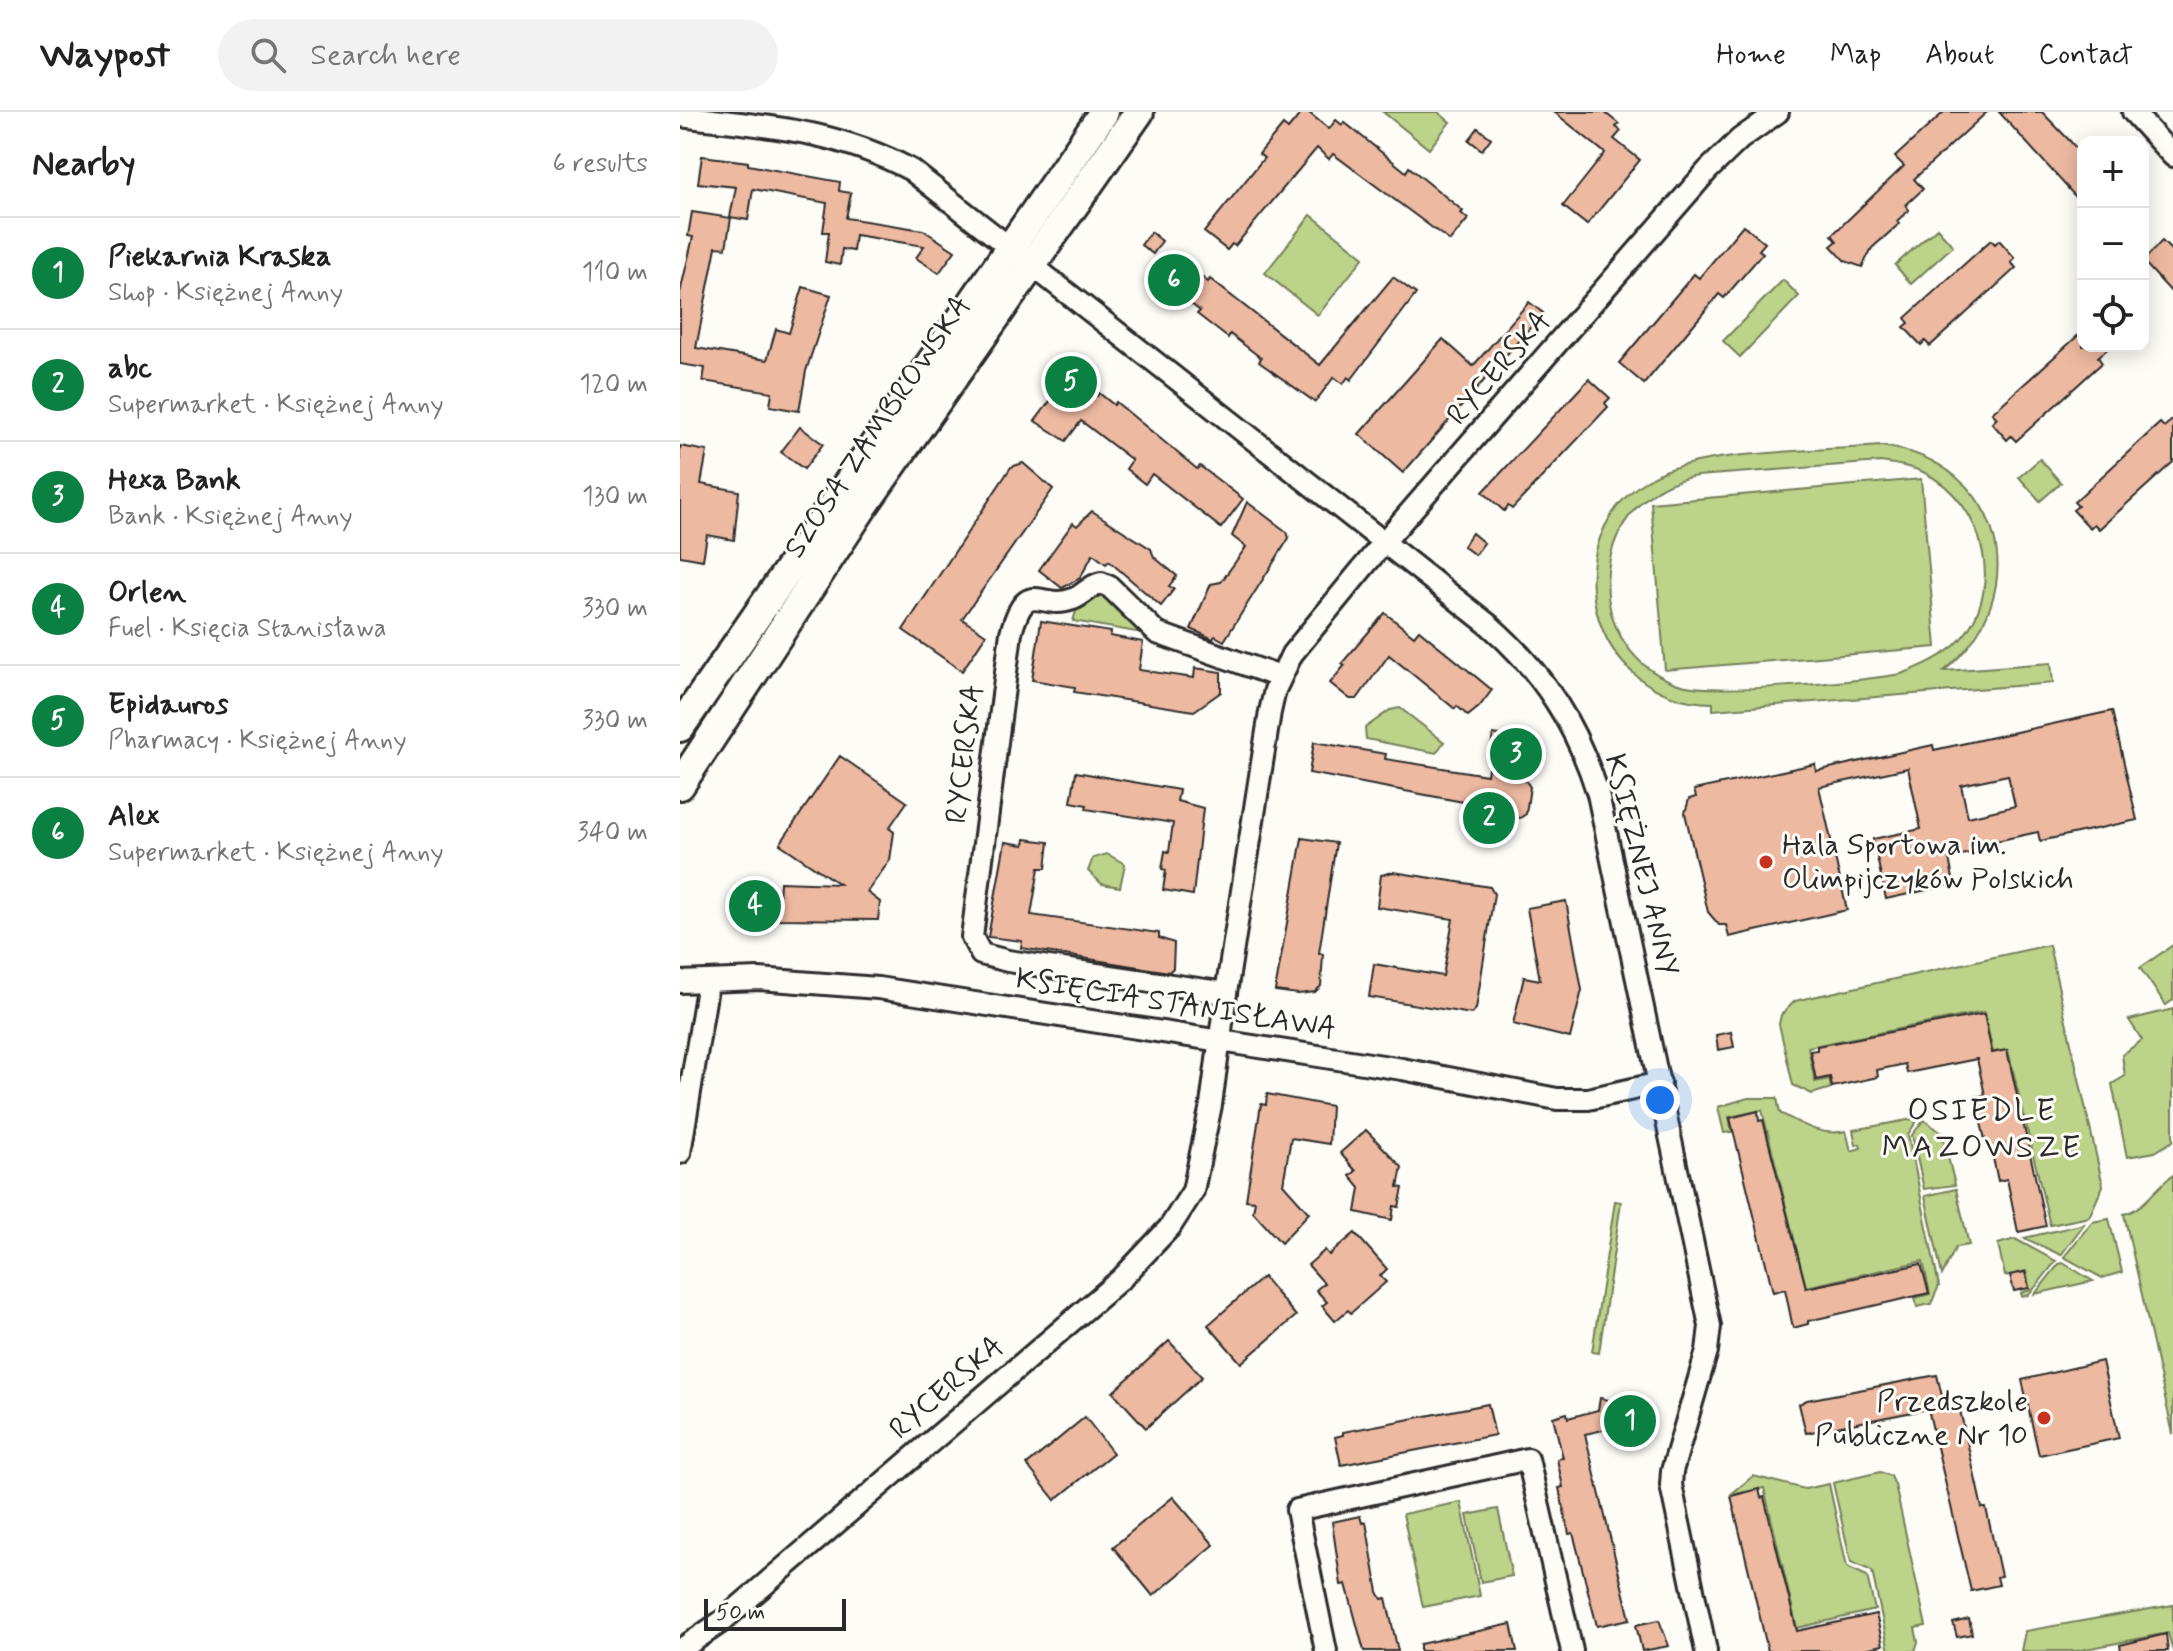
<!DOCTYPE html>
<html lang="en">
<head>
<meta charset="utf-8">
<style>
  :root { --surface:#fff; --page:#f2f2f2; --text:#222; --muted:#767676; --line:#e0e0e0; --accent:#0b8043 }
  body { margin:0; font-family:Mynerve,sans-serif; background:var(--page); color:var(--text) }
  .controls { position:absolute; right:24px; top:24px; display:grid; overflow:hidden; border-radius:16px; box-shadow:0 4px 20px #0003 }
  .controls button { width:72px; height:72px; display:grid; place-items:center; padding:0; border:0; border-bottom:2px solid var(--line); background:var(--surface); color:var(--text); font:40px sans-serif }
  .scale { position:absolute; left:24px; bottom:20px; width:142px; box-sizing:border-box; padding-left:8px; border:4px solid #2b2b2b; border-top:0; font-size:22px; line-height:28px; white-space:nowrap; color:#2b2b2b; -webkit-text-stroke:6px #fdfcf7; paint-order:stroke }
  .you { position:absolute; left:980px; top:988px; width:28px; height:28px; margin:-20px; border:6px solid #fff; border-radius:50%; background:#1a73e8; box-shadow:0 0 0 12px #1a73e833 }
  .badge { display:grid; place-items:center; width:52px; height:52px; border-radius:50%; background:var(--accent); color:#fff; font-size:26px; font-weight:700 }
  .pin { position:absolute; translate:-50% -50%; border:4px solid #fff; box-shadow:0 2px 8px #0006 }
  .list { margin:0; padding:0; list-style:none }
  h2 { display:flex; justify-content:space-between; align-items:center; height:104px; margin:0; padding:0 32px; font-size:34px }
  h2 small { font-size:26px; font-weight:400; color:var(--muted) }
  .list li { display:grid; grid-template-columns:52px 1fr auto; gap:24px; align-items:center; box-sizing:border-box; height:112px; padding:0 32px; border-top:2px solid var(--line) }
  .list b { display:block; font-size:30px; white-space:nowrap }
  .list p { margin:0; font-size:26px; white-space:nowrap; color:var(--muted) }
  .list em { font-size:26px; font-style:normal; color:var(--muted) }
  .icon { flex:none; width:44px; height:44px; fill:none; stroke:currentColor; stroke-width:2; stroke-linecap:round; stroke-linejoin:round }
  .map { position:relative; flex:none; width:1493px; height:1539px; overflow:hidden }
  header { display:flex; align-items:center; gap:48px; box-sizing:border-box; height:112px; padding:0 40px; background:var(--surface); border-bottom:2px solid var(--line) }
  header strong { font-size:38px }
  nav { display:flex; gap:44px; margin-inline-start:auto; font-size:28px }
  .search { width:560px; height:72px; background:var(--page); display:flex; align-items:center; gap:20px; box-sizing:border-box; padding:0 28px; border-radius:44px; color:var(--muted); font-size:30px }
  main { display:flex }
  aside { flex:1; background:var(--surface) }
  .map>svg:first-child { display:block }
  .green { fill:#bcd389; stroke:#747f5a; stroke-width:2; fill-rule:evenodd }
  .building { fill:#eeb9a1; stroke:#2b2b2b; stroke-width:2; fill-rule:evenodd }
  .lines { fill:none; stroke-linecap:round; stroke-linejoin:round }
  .street-casing { stroke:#2b2b2b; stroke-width:26 }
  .secondary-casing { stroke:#2b2b2b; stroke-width:34 }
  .street { stroke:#fdfcf7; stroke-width:20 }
  .secondary { stroke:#fdfcf7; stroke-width:28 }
  .poi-dot { fill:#c8321e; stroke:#fdfcf7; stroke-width:3 }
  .labels { text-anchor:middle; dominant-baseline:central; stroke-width:6; stroke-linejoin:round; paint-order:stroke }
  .street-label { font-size:30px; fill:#2b2b2b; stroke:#fdfcf7 }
  .poi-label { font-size:30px; fill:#2b2b2b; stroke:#fdfcf7; text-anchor:start }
  .neighbourhood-label { font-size:32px; letter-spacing:2px; fill:#2b2b2b; stroke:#fdfcf7 }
</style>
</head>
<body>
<header>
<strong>Waypost</strong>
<div class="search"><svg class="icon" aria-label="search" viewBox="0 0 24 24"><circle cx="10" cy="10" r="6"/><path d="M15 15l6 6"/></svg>Search here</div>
<nav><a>Home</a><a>Map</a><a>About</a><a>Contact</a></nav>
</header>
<main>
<aside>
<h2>Nearby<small>6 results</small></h2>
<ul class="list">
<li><span class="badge">1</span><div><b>Piekarnia Kraska</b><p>Shop · Księżnej Anny</p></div><em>110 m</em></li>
<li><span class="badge">2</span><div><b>abc</b><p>Supermarket · Księżnej Anny</p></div><em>120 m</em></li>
<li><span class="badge">3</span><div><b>Hexa Bank</b><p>Bank · Księżnej Anny</p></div><em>130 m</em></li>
<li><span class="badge">4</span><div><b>Orlen</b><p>Fuel · Księcia Stanisława</p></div><em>330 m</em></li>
<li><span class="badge">5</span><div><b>Epidauros</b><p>Pharmacy · Księżnej Anny</p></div><em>330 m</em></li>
<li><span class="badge">6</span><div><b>Alex</b><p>Supermarket · Księżnej Anny</p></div><em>340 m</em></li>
</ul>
</aside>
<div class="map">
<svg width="1493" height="1539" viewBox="0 0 1493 1539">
  <rect width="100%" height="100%" fill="#fdfcf7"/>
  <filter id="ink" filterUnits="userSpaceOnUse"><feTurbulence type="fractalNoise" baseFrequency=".0125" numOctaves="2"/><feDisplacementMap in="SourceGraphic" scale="16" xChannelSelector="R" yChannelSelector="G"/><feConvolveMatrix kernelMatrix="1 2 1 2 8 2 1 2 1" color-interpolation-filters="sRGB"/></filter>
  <g filter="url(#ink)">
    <g class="green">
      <polygon points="703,0 758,0 770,10 749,37"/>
      <polygon points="631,103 684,145 638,203 585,161"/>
      <polygon points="1257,116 1273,134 1231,172 1215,153"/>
      <polygon points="1103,168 1119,184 1060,245 1043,229"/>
      <path d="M1201,334C1324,349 1357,482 1264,559L1371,551L1373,571L1033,598V591C910,591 867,426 972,365C1019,338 1143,339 1201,334ZM1201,350C1215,352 1230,354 1243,360C1306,390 1328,483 1275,533C1259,547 1241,555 1221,562C1177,569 1031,585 995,571C894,532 910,381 1017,364Z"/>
      <polygon points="1360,347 1381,371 1360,389 1339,365"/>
      <polygon points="1241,367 1256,535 985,558 971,391"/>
      <polygon points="421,479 458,514 462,521 393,509 397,496"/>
      <polygon points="720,596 764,630 756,641 686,627 685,616 710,598"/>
      <polygon points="427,742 445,752 440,775 422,772 408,759 413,746"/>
      <polygon points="1369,833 1423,1074 1409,1105 1370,1113 1328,938 1313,940 1304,900 1128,935 1135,970 1149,967 1151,976 1132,982 1113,973 1099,912 1101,903 1115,889"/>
      <polygon points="1493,833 1493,888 1486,893 1460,856"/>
      <polygon points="1493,897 1493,1029 1475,1040 1447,1045 1432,972 1445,964 1442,943 1462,928 1449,908"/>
      <path d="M1068,986H1097L1100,1001C1121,1012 1142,1025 1166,1019L1171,1039L1181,1036L1180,1032L1176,1033L1173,1018L1239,1006L1228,1022L1259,1174L1251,1192L1237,1195L1235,1186L1250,1182L1243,1149L1126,1175L1082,998L1049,1005L1052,1020L1044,1021L1038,995Z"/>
      <polygon points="1244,1008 1262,1021 1275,1073 1244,1077 1232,1023"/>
      <path d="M1493,1063V1322L1444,1102C1463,1098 1477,1074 1493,1063Z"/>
      <polygon points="1276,1077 1289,1133 1276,1135 1262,1163 1245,1084"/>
      <polygon points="935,1089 941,1090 919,1241 912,1240"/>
      <polygon points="1429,1107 1442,1160 1422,1166 1384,1145 1412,1110"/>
      <polygon points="1404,1112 1381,1143 1344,1126"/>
      <polygon points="1335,1127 1376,1149 1349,1183 1342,1185 1341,1181 1350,1178 1346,1159 1325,1164 1318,1132"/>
      <polygon points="1383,1151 1413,1169 1355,1182 1379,1152"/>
      <polygon points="1200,1360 1211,1364 1215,1373 1246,1514 1235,1516 1238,1530 1235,1539 1209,1539 1192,1459 1171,1450 1153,1371"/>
      <polygon points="1073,1364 1125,1377 1149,1372 1167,1455 1187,1464 1195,1498 1117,1516 1084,1376 1050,1383"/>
      <polygon points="781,1390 800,1484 743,1495 723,1402"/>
      <polygon points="818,1397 832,1464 801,1470 787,1403"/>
      <polygon points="1493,1493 1493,1539 1488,1521 1396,1539 1341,1539 1345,1519"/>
    </g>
    <g class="building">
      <polygon points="622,0 628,0 649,17 656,8 662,13 664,10 726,60 729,55 783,99 781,101 788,107 770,129 653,42 649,47 637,36 555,134 552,132 547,138 524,120 584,46 579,42 603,13 608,17"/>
      <polygon points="874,0 924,0 939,12 936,15 941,19 934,27 960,48 907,113 883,94 925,41"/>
      <polygon points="1264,0 1307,0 1234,67 1243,77 1226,93 1229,98 1217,109 1219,112 1192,136 1182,155 1165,149 1151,134 1157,129 1152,123 1224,54 1215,45"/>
      <polygon points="1319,0 1362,0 1390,29 1403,44 1403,93"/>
      <polygon points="798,16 811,26 802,38 789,28"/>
      <polygon points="22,44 68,50 68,53 160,70 159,79 171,81 166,106 243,118 275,139 259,161 236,146 244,134 175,123 173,139 162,137 160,153 145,150 149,120 143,120 147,91 73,77 68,108 50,105 56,75 18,71"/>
      <polygon points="12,100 51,106 46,136 36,135 16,236 87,248 96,217 109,221 123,175 151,183 126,259 119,299 90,294 92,280 23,269 25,256 0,252 0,181 13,125 8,124"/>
      <polygon points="1063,113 1085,131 1079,138 1083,141 1044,186 1039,182 964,272 939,251 1014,162 1019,166"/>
      <polygon points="471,120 482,129 473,142 461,133"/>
      <polygon points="1311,128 1315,132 1319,128 1335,146 1331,150 1336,156 1250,234 1245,229 1241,233 1224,215 1229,211 1225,206"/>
      <polygon points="1482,129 1493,140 1493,182 1463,149"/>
      <polygon points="502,149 528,170 530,167 640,253 713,165 736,182 671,268 668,265 663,272 654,265 635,290 579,250 581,246 550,222 548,226 517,202 520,199 485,171"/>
      <polygon points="849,190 863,201 723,361 679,322 763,227 793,254"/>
      <polygon points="1403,219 1403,234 1431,234 1418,245 1422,251 1336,329 1331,324 1327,328 1312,311 1317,306 1312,301"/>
      <polygon points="393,265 417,284 419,281 434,293 436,290 517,357 520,354 563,387 541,416 472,362 465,372 446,357 452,348 401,309 386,329 355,309 386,268"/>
      <polygon points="909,267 930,286 925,291 928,295 832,397 828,394 824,399 803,380"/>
      <polygon points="1493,307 1493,350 1419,417 1414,412 1410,416 1393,398 1398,394 1394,390 1480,311 1484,315"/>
      <polygon points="120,315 143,332 124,357 101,340"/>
      <polygon points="0,334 27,339 21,372 59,379 54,428 27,423 23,448 0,444"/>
      <polygon points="343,351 373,377 282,507 306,523 282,559 223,518 331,355"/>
      <polygon points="567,390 607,420 609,426 544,529 535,524 533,527 511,517 531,472 541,470 566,435 552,424"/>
      <polygon points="412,399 471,437 474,445 497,464 489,474 494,477 481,494 429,449 426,452 413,442 400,466 382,476 359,458 393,411 397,414"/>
      <polygon points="792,421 804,431 795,443 783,434"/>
      <polygon points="705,501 734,524 739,518 812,578 799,595 788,604 777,594 775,597 709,543 677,587 670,587 650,571 665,553 662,551"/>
      <polygon points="361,509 431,520 430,524 463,530 459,558 514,566 515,556 541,560 541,580 514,599 394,580 395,575 352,568"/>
      <path d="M1432,599L1457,708L1360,729L1358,720L1293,734L1294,740L1269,746L1274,772L1206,787L1193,727L1241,717L1228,656L1139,675L1167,798L1049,825L1046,813H1039L1028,800L1005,701L1009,687L1016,685L1014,678L1135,652L1136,659L1253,633L1254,638ZM1328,663L1335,694L1288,705L1281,673Z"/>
      <polygon points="813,622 843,627 836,668 846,669 850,675 846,702 840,706 819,703 815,696 629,661 634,630 706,642 705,647 807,663"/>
      <polygon points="160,644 227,690 209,716 214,720 210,748 187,780 200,790 198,808 98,807 100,770 159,772 100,732"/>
      <polygon points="396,660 499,678 497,689 523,696 513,783 483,778 486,758 482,757 485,739 489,740 493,711 406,697 407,693 391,690"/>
      <polygon points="622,726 656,731 639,841 643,842 641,874 635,880 618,882 595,879"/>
      <polygon points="345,727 369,730 366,756 359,756 351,803 479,821 479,826 494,831 493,856 489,860 341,836 342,829 308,825 325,730 344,733"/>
      <polygon points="713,760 810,775 814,782 796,897 791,902 689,885 694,852 763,864 773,807 697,795 701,763"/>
      <polygon points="886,789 902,878 890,926 833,912 844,865 860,868 847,796"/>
      <polygon points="1304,902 1312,941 1327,938 1366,1114 1338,1120 1327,1067 1318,1069 1310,1032 1306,1032 1295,985 1305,983 1297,947 1227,961 1225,952 1197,958 1198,965 1152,975 1150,965 1136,968 1130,939 1137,938 1137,934"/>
      <polygon points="1051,920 1054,935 1038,938 1036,923"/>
      <polygon points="587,982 651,994 649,1032 611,1026 603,1072 629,1101 601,1131 573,1100 575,1089 566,1088 581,992 586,993"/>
      <polygon points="1078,999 1079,1009 1083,1008 1126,1176 1241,1152 1249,1181 1128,1209 1128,1212 1113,1216 1105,1177 1093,1180 1050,1006"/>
      <polygon points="686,1018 722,1055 718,1075 723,1076 719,1095 714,1094 712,1108 676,1100 680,1076 670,1064 676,1059 660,1041"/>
      <polygon points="675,1121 707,1157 700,1164 706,1170 671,1201 668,1198 655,1209 642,1194 647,1190 636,1178 644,1171 628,1153 645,1138 649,1143"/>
      <polygon points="1345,1160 1349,1176 1334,1179 1330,1163"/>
      <polygon points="583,1165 616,1204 561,1251 528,1213"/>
      <polygon points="489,1229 522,1265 466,1316 433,1280"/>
      <polygon points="1422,1249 1439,1326 1359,1343 1342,1268"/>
      <polygon points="1257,1263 1266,1301 1280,1298 1302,1396 1306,1396 1321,1464 1317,1465 1319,1473 1291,1479 1248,1297 1126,1321 1119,1292 1127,1288"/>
      <polygon points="920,1286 954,1294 959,1310 905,1322 950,1507 917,1514 893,1421 889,1422 879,1376 883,1375 877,1347 883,1346 873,1305 887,1301 888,1306 918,1298"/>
      <polygon points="808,1292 815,1323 661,1353 655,1325 663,1323 663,1320"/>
      <polygon points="405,1305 433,1341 375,1388 347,1353"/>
      <polygon points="1079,1377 1081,1386 1084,1385 1117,1519 1196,1502 1203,1533 1175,1539 1088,1539 1051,1384"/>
      <polygon points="493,1385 534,1433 473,1484 433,1435"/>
      <polygon points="680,1404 682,1411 686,1410 698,1480 702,1487 706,1486 718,1539 684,1539 666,1472 661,1473 652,1410"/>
      <polygon points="1289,1507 1292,1522 1277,1525 1273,1511"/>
      <polygon points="979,1508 989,1534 962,1539 956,1513"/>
      <polygon points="831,1512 837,1539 740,1539 740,1532"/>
      <polygon points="1486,1522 1488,1539 1441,1539 1440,1533"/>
    </g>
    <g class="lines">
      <defs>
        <g id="street">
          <polyline points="1453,0 1493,44"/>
          <path d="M0,4C84,14 154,17 231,58L809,513C863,560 897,614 918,682L1030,1214L1027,1239L992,1359L991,1373L1026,1539"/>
          <path d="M600,565L477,521L430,475L421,471C410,473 404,483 393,487C360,500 347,463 331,521L292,825L301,842L328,849L546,881L590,600L595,578L612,542L704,430L1028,58L1060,27L1098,0"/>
          <polyline points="0,870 79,867 198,876 722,957 877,987 908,987 980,971"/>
          <polyline points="0,1041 28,870"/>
          <polyline points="0,1538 41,1510 442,1166 490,1115 513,1079 531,993 546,881"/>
          <polyline points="646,1539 617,1398 848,1347 892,1539"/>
        </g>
        <g id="secondary">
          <polyline points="0,615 424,0"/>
          <polyline points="0,673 184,393 459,0"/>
        </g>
      </defs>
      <use href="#street" class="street-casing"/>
      <use href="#secondary" class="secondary-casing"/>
      <use href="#street" class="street"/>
      <use href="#secondary" class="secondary"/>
    </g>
  </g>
  <g class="poi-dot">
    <circle cx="1086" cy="750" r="8"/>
    <circle cx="1364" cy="1306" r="8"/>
  </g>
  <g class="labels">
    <g class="street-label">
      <text transform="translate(819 256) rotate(-49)">RYCERSKA</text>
      <text transform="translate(198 315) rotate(-56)">SZOSA ZAMBROWSKA</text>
      <text transform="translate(285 642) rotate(-83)">RYCERSKA</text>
      <text transform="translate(961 753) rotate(76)">KSIĘŻNEJ ANNY</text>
      <text transform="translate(496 892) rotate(9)">KSIĘCIA STANISŁAWA</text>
      <text transform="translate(267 1276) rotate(-41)">RYCERSKA</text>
    </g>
    <g class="poi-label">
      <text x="1102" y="733">Hala Sportowa im.<tspan x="1102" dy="34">Olimpijczyków Polskich</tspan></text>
      <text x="1348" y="1289" text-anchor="end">Przedszkole<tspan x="1348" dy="34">Publiczne Nr 10</tspan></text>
    </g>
    <g class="neighbourhood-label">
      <text x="1302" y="999">OSIEDLE<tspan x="1302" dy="37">MAZOWSZE</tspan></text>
    </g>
  </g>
</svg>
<div class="controls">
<button>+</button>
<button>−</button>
<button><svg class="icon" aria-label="locate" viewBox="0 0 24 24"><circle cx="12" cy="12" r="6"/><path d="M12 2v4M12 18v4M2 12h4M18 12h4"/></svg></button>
</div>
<div class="scale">50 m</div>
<div class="you"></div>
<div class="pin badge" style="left:950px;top:1309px">1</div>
<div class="pin badge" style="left:809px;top:706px">2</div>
<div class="pin badge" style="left:836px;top:642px">3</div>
<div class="pin badge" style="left:75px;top:794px">4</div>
<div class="pin badge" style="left:391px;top:270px">5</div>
<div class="pin badge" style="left:494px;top:168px">6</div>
</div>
</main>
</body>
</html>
